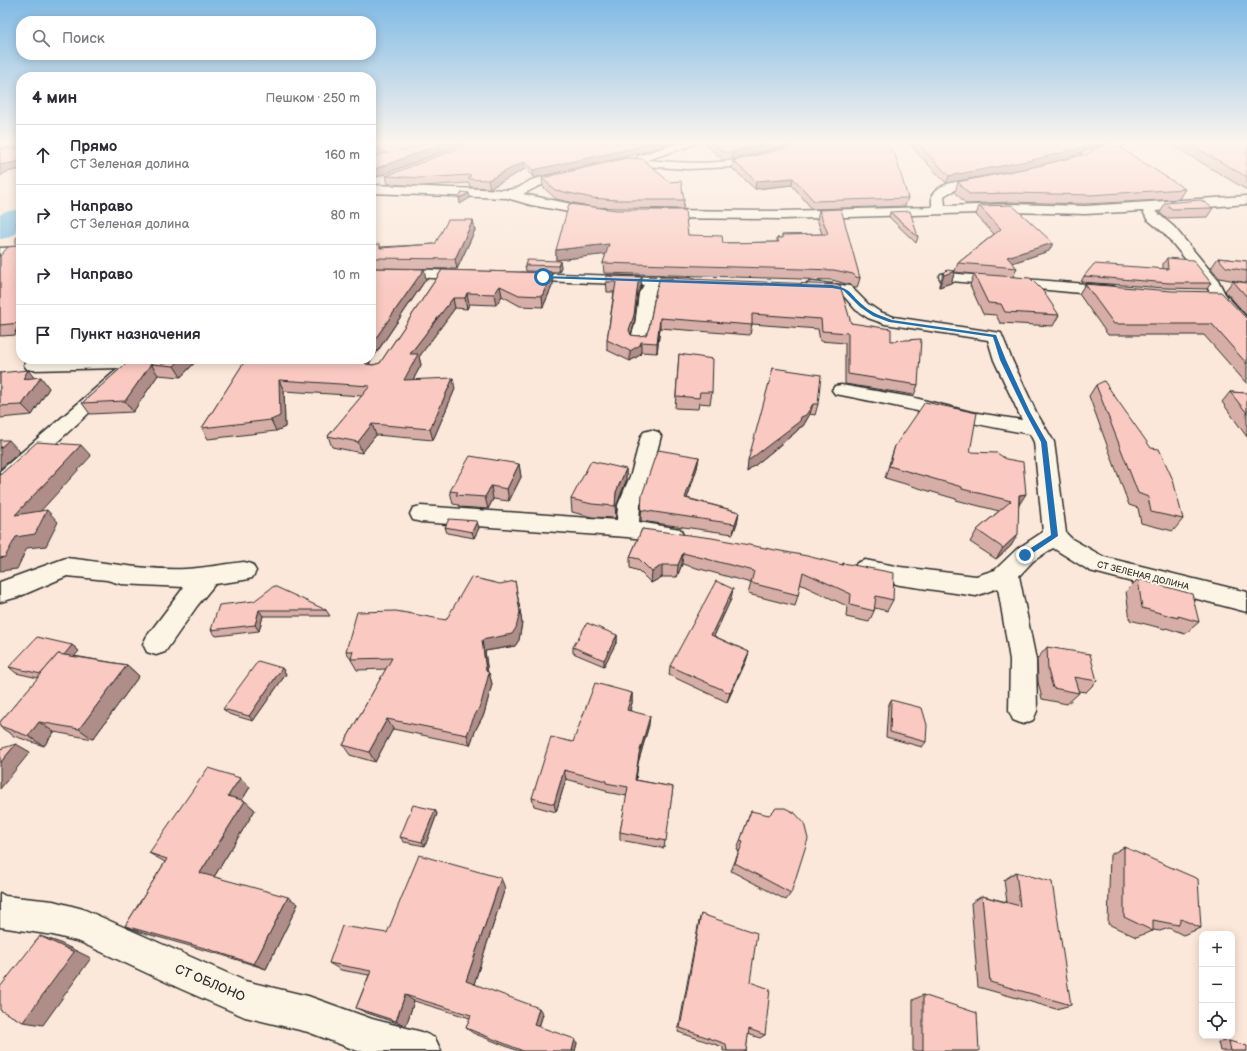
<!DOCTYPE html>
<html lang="ru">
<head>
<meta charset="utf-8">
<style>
  :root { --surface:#fff; --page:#f2f2f3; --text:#2b2b33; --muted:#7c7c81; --line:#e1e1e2 }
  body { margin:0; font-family:"Balsamiq Sans",sans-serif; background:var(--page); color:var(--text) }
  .controls { position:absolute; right:12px; bottom:12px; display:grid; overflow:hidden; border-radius:8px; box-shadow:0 2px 10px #0003 }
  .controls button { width:36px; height:36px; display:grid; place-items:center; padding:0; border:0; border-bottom:1px solid var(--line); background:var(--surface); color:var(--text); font:20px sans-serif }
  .stop { position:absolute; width:12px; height:12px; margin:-9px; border:3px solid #1f6fb2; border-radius:50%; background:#fff }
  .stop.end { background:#1f6fb2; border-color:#fff; box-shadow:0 1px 4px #0008 }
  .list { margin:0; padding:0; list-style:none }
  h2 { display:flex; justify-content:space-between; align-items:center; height:52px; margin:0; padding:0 16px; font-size:17px }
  h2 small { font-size:13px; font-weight:400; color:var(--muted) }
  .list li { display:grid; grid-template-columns:26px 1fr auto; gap:12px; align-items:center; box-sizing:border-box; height:60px; padding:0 16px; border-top:1px solid var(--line) }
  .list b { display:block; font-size:15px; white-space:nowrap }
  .list p { margin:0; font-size:13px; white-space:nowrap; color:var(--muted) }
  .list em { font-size:13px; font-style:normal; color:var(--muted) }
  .icon { flex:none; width:22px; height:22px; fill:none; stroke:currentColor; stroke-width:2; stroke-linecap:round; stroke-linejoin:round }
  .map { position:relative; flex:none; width:1247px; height:1051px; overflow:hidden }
  .search { position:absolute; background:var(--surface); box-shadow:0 2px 10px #0003; left:16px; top:16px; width:360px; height:44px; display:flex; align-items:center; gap:10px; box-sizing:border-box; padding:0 14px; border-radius:16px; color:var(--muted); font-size:15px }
  .panel { position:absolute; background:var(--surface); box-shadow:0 2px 10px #0003; left:16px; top:72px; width:360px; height:292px; border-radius:16px }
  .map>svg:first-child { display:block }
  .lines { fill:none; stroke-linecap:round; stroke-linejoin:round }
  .river { fill:#81c2e1; fill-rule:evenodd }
  .minor-casing { stroke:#2b2b2b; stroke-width:3 }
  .minor { fill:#fcf5e5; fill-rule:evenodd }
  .wall { fill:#d7aea7; stroke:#2b2b2b }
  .shaded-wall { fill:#af8d88; stroke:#2b2b2b }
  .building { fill:#facac2; stroke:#2b2b2b }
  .route { fill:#1f6fb2 }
  .labels { text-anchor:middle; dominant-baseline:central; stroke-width:4; stroke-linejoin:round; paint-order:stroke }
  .far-street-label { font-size:9px; fill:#2b2b2b; stroke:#fcf5e5 }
  .near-street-label { font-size:13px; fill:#2b2b2b; stroke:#fcf5e5 }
</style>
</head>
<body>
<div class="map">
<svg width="1247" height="1051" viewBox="0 0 1247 1051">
  <rect width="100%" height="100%" fill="#fbe8da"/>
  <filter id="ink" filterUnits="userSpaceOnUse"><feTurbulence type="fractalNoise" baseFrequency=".025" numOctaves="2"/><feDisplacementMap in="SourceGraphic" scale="8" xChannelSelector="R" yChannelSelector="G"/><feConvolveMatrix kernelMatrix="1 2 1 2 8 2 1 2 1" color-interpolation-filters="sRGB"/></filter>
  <g filter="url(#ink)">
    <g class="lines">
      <polygon class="river" points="21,209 21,229 11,237 0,239 0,215 4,212"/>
      <defs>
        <g id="minor">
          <path d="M678,143H694L693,145L647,160C673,162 709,165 734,160C763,154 791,142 821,143L820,145L732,167L687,169L628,165L624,164L622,162L624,160L637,159L638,156Z"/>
          <polygon points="1110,143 1126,143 1125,145 1087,157 1081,154 1083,152"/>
          <polygon points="571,170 575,172 577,174 575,176 539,186 523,194 601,210 602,213 601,216 596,217 531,205 507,198 371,193 371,185 508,190 518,188 531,180"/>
          <path d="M985,178L989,179L991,182L989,185C974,188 957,186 944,196L945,206L1010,204L1085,206L1247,196V204L1155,211L1174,227L1218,280L1225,294L1247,318V332L1241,330L1213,299L1206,284L1164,233L1147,219L1143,211L1085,214L1010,212L783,219L655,218L650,217L649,214L650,211L655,210L783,211L932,207V195C942,180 969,180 985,178Z"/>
          <polygon points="21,247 21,255 0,256 0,248"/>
          <polygon points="371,269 415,269 468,272 473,273 475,276 473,279 468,280 415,277 371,277"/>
          <path d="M522,273L690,278L695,279L697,282L695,285L690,286H659C649,303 656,326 644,344L638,345L632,344L630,340L635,325L639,293L644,285L517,280L515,277L517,274Z"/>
          <polygon points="946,273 1112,286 1117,288 1120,291 1117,294 1112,296 941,280 939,277 941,274"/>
          <path d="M812,282L850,286L868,304L880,312L894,317L1001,333L1012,360L1036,412L1054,442L1066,533L1072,539L1104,557L1247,592V612L1090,571L1053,548L1033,561L1019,576L1036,660L1037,711L1033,720L1023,724L1013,720L1009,711L1010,660L998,588L976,596L900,585L857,575L853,569L857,563L865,560L900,567L976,576L995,570L1017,549L1043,532L1034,442L1030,434C966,423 904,407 841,395L835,394L832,390L835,386L841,385L911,397L971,412L1022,420L994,360L988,340L885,324L868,318L856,310L841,293L807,289L805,286L807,283Z"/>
          <polygon points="61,359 148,359 7,488 0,490 0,471 119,368 33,370 27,369 24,365 27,361"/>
          <polygon points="651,430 658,432 661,436 651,474 640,505 639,522 680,529 683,535 680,541 672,543 627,537 421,522 413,520 410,514 413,508 421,506 617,520 618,505 631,474 641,436 644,432"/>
          <path d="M66,558C106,562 146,571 186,569C205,568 225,564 244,562L252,564L256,571L252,578L244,580L215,584L197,606L165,652L156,655L147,652L143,644L147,636L184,587L121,584L107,580L67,576L18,597L0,602V582Z"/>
          <polygon points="0,893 5,896 53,901 83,909 245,981 308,996 372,1019 422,1032 435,1038 441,1051 358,1051 308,1032 245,1017 181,989 80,942 53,935 0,927"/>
        </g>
      </defs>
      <use href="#minor" class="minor-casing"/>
      <use href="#minor" class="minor"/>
    </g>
    <g class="wall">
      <polygon points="0,143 21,143 21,169 6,172 0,176 0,149 17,149 18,148 0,148"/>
      <polygon points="371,143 401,151 425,143 465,143 377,177 371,174 371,156 376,155 371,153"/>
      <polygon points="472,143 673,143 630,156 534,178 525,169 490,188 470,187 469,183 421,186 388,184 386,176"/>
      <polygon points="704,143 797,143 732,160 723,160"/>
      <polygon points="908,143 1100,143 1099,145 1085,150 1072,157 1034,167 946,183"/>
      <polygon points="1169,143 1247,143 1247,190"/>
      <polygon points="733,161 908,198 905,206 812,209 792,185 755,189 732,168"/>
      <polygon points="542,178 684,200 683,209 617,208 592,207 556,199 543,187"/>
      <polygon points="958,182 1185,189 1179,199 1085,204 1010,202 966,204 955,192"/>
      <polygon points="1165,203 1213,208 1207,217 1166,218 1160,213"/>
      <polygon points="979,206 1053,243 1049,251 1012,263 1017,268 1013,277 1059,315 1053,326 1000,323 996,315 983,314 970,285 974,274 955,272 951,283 939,287 939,285 943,274 955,271 958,263 994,234 976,215"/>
      <polygon points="819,210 860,278 857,288 854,288 850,285 832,280 604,273 603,263 606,254 556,260 556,250 688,235 723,243 777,242 777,238 782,238 782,235 822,234 817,219"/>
      <polygon points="890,212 918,237 916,243 889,217"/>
      <polygon points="21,218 21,230 16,223"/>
      <polygon points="473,220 475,230 457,269 371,268 371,245 381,247 435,244"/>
      <polygon points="16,246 21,340 17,335 0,336 0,256"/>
      <polygon points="1167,258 1211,283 1207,289 1165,288 1081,282 1084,276 1163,269 1163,264"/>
      <polygon points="1218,258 1247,261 1247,283 1219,278 1211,268"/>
      <polygon points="560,261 561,267 559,272 526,271 525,265"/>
      <polygon points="442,270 552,273 553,284 543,307 520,306 502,296 496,305 469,304 467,309 455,308 419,357 421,365 413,380 455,389 433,440 376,435 362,453 332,447 328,436 362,396 284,391 285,427 276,431 208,439 202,428 245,361 227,359 371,359 426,279 369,364 373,365 380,363"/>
      <polygon points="606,276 642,277 641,286 638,293 634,325 631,335 638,336 646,335 649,328 656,290 851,323 891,341 918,385 914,395 845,384 845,343 820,341 818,329 752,324 750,335 660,328 657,353 641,352 640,355 630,361 607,350 607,340 614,292 607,292"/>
      <polygon points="1233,281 1247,283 1247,316 1225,291"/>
      <polygon points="1085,284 1247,319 1247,384 1204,335 1108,335 1079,294"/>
      <polygon points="679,354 712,392 710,404 699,403 698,409 675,408"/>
      <polygon points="131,359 198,359 181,377 158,375 133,412 90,414 82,403"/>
      <polygon points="773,368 818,404 815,415 810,414 803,426 799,428 797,431 747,472"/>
      <polygon points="0,373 34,378 49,388 32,415 0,418"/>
      <polygon points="1096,385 1183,519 1173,531 1141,523 1138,508 1129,505 1089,396"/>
      <polygon points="1230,392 1247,393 1247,437 1222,402"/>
      <polygon points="895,446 970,452 1019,505 1011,546 996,559 970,542 977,530 999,511 956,500 956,499 885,478 891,458"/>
      <polygon points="699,457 697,468 687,498 739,512 737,523 733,534 641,521 642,495"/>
      <polygon points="519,464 521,477 509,501 493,499 488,509 460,507 459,505 453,504 450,491"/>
      <polygon points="626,469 626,481 617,504 616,518 592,517 572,512 571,499"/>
      <polygon points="445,527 479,528 474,538 447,533"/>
      <polygon points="642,529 842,565 843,563 893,600 887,611 875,608 874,611 869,622 846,617 847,606 800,584 798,595 795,606 748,594 751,583 682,564 677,577 662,577 651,583 639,571 630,568 630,557"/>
      <polygon points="1138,579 1199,622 1185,634 1166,628 1165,629 1130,620 1126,591"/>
      <polygon points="517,593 522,623 519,640 515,646 485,651 488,673 489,673 492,684 484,714 476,729 470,745 393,729 375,762 350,755 343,745 386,669 357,670 346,651 446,620"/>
      <polygon points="731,599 714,636 749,652 746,661 727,702 669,675 670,666"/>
      <polygon points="254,601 326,610 330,616 263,616 259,631 216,636 211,630"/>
      <polygon points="617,635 617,641 604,666 573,653 573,647"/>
      <polygon points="72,645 79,651 74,656 127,665 139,676 93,739 54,732 44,746 14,736 0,727 0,722 38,678 16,673 9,667"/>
      <polygon points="1047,647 1097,681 1086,692 1078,691 1079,693 1067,704 1042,699 1038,682 1037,659"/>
      <polygon points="282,668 286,674 253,721 229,714 223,709"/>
      <polygon points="632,693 632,703 630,710 649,725 638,763 636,780 673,787 664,848 620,840 620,832 627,796 606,792 606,790 566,779 556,812 534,806 532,798 573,742"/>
      <polygon points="891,700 926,742 922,747 886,737 888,706"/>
      <polygon points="250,787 242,800 255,810 214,877 298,904 266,969 222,955 140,932 125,926 165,862 149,853"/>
      <polygon points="435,810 437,814 425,846 404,842 400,837"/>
      <polygon points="751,811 791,893 786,900 731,871 739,851 737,850"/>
      <polygon points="1124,847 1201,928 1183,935 1169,928 1160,931 1153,930 1153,931 1136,937 1108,924 1110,855"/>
      <polygon points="1016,872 1071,1005 1056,1009 978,987 971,903 982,896 1007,902 1004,880"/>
      <polygon points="505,888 474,984 543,1014 539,1027 577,1043 575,1051 518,1051 473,1033 466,1028 470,1018 414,1001 406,1026 367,1013 356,1008 369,975 341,970 329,963 387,933"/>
      <polygon points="701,914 750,982 765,1035 760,1038 748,1034 746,1051 723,1051 723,1047 678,1032 699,921"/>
      <polygon points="923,995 979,1051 913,1051 913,1000"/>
      <polygon points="1229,1041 1247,1051 1220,1051 1218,1042"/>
    </g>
    <g class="shaded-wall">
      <polygon points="444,143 465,143 377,177 375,169"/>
      <polygon points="649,143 673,143 630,156 534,178 533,170"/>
      <polygon points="769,143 797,143 732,160 733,152"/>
      <polygon points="1088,143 1100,143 1099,145 1085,150 1072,157 1034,167 946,183 949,176"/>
      <polygon points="21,161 21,169 6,172 0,176 0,165"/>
      <polygon points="524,162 525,169 490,188 488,180"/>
      <polygon points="793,178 792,185 755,189 756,181"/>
      <polygon points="469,193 470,198 460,204 459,198"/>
      <polygon points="473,220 475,230 457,269 455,259"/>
      <polygon points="1053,243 1049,251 1003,266 1007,257"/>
      <polygon points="609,244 609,254 556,260 556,250"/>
      <polygon points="560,261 561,267 559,272 558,266"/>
      <polygon points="424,269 426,279 366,368 363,359 371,359 371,345"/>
      <polygon points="955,271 951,283 939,287 944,275"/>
      <polygon points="552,273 553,284 543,307 542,296"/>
      <polygon points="642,277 641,286 638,293 634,325 629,340 629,330 638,283"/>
      <polygon points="500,286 502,296 496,305 494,294"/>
      <polygon points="467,293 469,304 467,309 465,298"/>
      <polygon points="453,298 455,308 419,357 421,365 407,391 404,380 410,354"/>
      <polygon points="660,318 660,328 657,353 657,343"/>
      <polygon points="21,331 21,340 15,332"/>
      <polygon points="641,342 641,352 640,355 630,361 630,351"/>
      <polygon points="181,359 198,359 181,377 174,366"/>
      <polygon points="151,364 158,375 133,412 125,401"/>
      <polygon points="28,370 36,380 23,379"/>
      <polygon points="41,377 49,388 32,415 22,405"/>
      <polygon points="453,378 455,389 433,440 430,429"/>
      <polygon points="279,380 284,391 285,427 276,431 271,420"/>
      <polygon points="813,404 810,414 803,426 799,428 797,431 747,472 748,461"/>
      <polygon points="372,424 376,435 362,453 358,442"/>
      <polygon points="9,440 20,452 0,469 0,448"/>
      <polygon points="81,445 91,456 27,526 15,515"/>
      <polygon points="699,457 697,468 684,508 685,498"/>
      <polygon points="519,464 521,477 509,501 507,489"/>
      <polygon points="626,469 626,481 617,504 616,518 615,506 616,492"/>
      <polygon points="491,486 493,499 488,509 485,497"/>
      <polygon points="1026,494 1019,505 1019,495"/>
      <polygon points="47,510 58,522 46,546 27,548 17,569 0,571 0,558 16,537"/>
      <polygon points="739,512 737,523 733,534 735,524"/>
      <polygon points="477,521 479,528 474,538 472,532"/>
      <polygon points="1018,534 1011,546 996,559 1003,548"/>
      <polygon points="683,553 682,564 677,577 678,565"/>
      <polygon points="662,565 662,577 651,583 652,572"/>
      <polygon points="515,581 522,623 519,640 515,646 485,651 488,675 489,673 492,684 484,714 476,729 470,745 467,735 486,671 482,640"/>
      <polygon points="733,589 731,599 710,645 711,635"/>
      <polygon points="259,610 263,616 259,631 255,625"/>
      <polygon points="617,635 617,641 604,666 604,660"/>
      <polygon points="72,645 79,651 53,681 46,675"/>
      <polygon points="749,652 746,661 727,702 730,693"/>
      <polygon points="127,665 139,676 93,739 79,729"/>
      <polygon points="282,668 286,674 253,721 249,716"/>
      <polygon points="632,693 632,703 627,719 627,710"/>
      <polygon points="650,716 649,725 638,763 635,789 635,780 639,754"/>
      <polygon points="387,719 393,729 375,762 369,752"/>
      <polygon points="39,722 54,732 44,746 28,736"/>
      <polygon points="16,744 30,752 0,789 0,763"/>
      <polygon points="564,770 566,779 556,812 554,804"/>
      <polygon points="240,778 250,787 239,805 228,796"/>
      <polygon points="245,801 255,810 212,880 200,873"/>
      <polygon points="435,810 437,814 425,846 422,842"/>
      <polygon points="501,878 505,888 473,987 466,981"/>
      <polygon points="288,897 298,904 266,969 254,964"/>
      <polygon points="40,936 58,942 91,958 43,1025 23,1022"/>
      <polygon points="405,995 414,1001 406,1026 396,1021"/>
      <polygon points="539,1008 543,1014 538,1030 534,1025"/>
      <polygon points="575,1039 577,1043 575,1051 572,1051"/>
    </g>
    <g class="building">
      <polygon points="18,143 21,143 21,161 0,165 0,149 17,149 18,148"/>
      <polygon points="371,143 394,143 401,151 425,143 444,143 375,169 371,167 371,156 388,153 371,147"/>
      <polygon points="472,143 649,143 630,149 533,170 524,162 488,180 468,179 471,175 419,178 386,176"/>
      <polygon points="713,143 769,143 733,152 723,152"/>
      <polygon points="806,143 887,143 895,155 908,198 814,201 793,178 756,181 733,161"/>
      <polygon points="917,143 1088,143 1076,149 1037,159 949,176"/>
      <polygon points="1113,143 1185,189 1090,195 1014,193 969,194 958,182 1038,166 1086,154 1099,147"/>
      <polygon points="1188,143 1247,143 1247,177"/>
      <polygon points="627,158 643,159 669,182 681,181 684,200 617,200 592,198 555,190 542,178"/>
      <polygon points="462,192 469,193 459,198"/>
      <polygon points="1201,200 1213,208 1172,209 1165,203"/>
      <polygon points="569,204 617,210 685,210 688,235 722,236 723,243 779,242 777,238 783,238 782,235 828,234 819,210 841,209 860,278 856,277 853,274 834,270 603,263 609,244 556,250"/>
      <polygon points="1012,205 1053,243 1007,257 1017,268 958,263 1001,229 979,206"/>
      <polygon points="910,211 918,237 890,212"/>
      <polygon points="21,218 21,223 16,223"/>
      <polygon points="448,220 473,220 455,259 371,258 371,245 380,244 380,248 435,244"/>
      <polygon points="21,233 21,331 15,332 20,323 0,325 0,256 8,247 16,246 16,238"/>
      <polygon points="1167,258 1193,260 1211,283 1169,283 1084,276 1094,264 1168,269"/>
      <polygon points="1218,258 1247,261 1247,271 1226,267"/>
      <polygon points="527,260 560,261 558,266 525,265"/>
      <polygon points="371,268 424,269 371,345"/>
      <polygon points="442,270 552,273 542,296 519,295 500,286 494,294 467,293 465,298 453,298 410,354 418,354 404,380 453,378 430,429 372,424 358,442 328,436 370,386 279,380 280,416 271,420 202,428 246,359 363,359 366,364 373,365 380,363"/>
      <polygon points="947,270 955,271 944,275 943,274"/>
      <polygon points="974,274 1030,278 1043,291 1059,315 1005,312 1001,304 988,303"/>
      <polygon points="606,276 642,277 638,283 634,315 629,330 631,335 638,336 646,335 649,328 656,290 660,278 840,285 851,323 891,329 891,341 921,339 918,385 848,374 848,333 822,331 821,319 752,314 752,325 660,318 657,343 641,342 640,345 630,351 607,340 616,282 607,282"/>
      <polygon points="1233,281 1247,283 1247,297"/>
      <polygon points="1085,284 1172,291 1221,292 1247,319 1247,364 1212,324 1114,324"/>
      <polygon points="679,354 713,359 712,392 700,392 699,398 676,396"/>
      <polygon points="131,359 181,359 174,366 151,364 125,401 82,403"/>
      <polygon points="773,368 821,375 818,404 813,404 806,415 801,417 800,421 748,461"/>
      <polygon points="28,370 23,379 41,377 22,405 0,406 0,373"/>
      <polygon points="1104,381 1151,448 1159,449 1173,480 1183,519 1151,512 1148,497 1138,493 1096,385"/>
      <polygon points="1230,392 1247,393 1247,413"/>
      <polygon points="925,402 977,413 970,452 997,453 1006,459 1023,462 1026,494 1019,495 1018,534 1003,548 977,530 1011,501 962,489 962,487 889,466 895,446"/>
      <polygon points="0,440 9,440 0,448"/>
      <polygon points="37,442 81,445 15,515 47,510 35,534 16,537 5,557 0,558 0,475"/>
      <polygon points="658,450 699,457 685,498 739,512 735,524 641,510 642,495 656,454 657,454"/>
      <polygon points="470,456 519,464 507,489 491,486 485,497 456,495 458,492 450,491"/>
      <polygon points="591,461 626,469 616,492 615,506 592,504 571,499"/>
      <polygon points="449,519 477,521 472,532 445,527"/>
      <polygon points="642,529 712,538 807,556 843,565 843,563 894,573 893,600 876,596 874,611 850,605 851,594 803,572 798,595 751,583 754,571 683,553 678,565 662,565 652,572 639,559 630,557"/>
      <polygon points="471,577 500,584 515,581 520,612 516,628 512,634 482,640 486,671 489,673 481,704 473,719 467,735 387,719 369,752 343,745 392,658 351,659 353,651 346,651 357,612 396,611 446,620"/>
      <polygon points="1138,579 1192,594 1199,622 1178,616 1178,618 1142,608"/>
      <polygon points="716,581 733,589 711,635 749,652 730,693 670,666"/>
      <polygon points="274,586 326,610 259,610 255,625 211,630 219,605 254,601"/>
      <polygon points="587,623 617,635 604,660 573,647"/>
      <polygon points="37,637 72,645 64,655 58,654 41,674 9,667"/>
      <polygon points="1047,647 1090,654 1097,681 1074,677 1079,693 1053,688 1048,670"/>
      <polygon points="58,654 127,665 79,729 39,722 28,736 0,726 0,722"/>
      <polygon points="258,661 282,668 249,716 223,709"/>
      <polygon points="595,683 632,693 627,710 650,716 639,754 635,780 673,787 666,841 620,832 628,787 606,783 606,781 564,770 554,804 532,798 551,737 573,742"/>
      <polygon points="891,700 922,708 927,725 926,742 890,732"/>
      <polygon points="16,744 0,763 0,749"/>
      <polygon points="208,768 240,778 228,796 245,801 200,873 288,897 254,964 208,949 125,926 167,859 149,853"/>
      <polygon points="413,805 435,810 422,842 400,837"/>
      <polygon points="776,808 785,808 795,813 804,823 808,839 791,893 735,863 743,842 740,841 751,811 769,815"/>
      <polygon points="1124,847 1198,879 1201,928 1181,919 1178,925 1153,920 1153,931 1124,917"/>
      <polygon points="419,855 501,878 466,981 539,1008 534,1025 575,1039 572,1051 523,1051 466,1028 471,1015 405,995 396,1021 356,1008 371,971 329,963 342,926 387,933"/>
      <polygon points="1016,872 1052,882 1071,1005 990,982 982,896 1020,906"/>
      <polygon points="701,914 757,933 750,982 770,989 765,1035 749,1029 746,1051 727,1051 726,1044 680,1028"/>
      <polygon points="40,936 74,952 23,1022 0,1010 0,987"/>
      <polygon points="923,995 977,1013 979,1051 923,1051"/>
      <polygon points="1229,1041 1247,1046 1247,1051 1231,1051"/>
    </g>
  </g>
  <linearGradient id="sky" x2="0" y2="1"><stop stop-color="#7fbae5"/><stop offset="0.49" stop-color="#fdf5ee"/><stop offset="1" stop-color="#fdf5ee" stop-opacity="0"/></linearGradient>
  <rect width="1247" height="290" fill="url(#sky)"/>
  <path class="route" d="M543,276L832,285C853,289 849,294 864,306C872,313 882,316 892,320L996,335L1006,360L1030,412L1047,442L1058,536L1027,557H1023V553L1051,535L1041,442L1025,412L1000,360L993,337L889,322L873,316L860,307L843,290L832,288L542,278Z"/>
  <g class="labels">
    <g class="far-street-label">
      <text transform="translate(1143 576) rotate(14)">СТ ЗЕЛЕНАЯ ДОЛИНА</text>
    </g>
    <g class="near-street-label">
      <text transform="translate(210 983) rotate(23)">СТ ОБЛОНО</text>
    </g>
  </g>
</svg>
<div class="controls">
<button>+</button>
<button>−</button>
<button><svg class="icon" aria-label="locate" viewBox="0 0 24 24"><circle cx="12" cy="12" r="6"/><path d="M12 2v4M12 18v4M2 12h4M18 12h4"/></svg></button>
</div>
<div class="stop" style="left:543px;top:277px"></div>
<div class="stop end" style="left:1025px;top:555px"></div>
<div class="search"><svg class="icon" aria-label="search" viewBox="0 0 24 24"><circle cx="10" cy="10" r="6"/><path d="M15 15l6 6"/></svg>Поиск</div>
<section class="panel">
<h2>4 мин<small>Пешком · 250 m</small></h2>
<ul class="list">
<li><svg class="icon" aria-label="ahead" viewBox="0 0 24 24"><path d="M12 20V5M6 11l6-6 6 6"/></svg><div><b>Прямо</b><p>СТ Зеленая долина</p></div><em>160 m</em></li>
<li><svg class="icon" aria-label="right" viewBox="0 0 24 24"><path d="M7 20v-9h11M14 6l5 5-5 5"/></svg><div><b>Направо</b><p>СТ Зеленая долина</p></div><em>80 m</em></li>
<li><svg class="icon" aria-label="right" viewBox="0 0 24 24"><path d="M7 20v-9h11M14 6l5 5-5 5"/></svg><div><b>Направо</b></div><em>10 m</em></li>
<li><svg class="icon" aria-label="arrive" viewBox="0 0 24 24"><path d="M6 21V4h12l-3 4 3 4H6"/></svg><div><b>Пункт назначения</b></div></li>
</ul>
</section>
</div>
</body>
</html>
